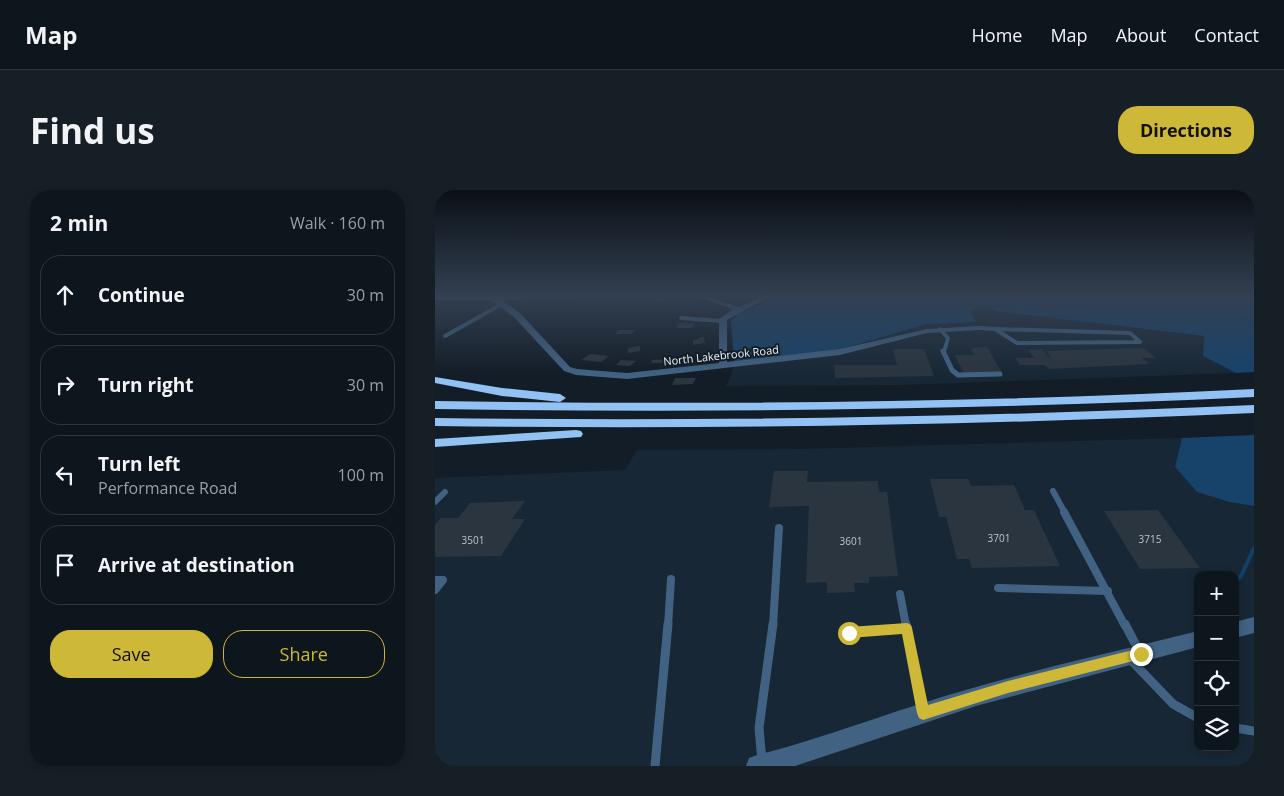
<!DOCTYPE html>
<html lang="en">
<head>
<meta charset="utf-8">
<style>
  :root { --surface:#0e161d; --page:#171f26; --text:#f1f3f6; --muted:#9b9fa4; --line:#2e353b; --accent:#ceb837 }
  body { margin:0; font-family:"Open Sans",sans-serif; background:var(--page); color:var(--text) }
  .controls { position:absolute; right:15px; bottom:15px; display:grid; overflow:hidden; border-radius:10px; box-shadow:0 2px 8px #0003 }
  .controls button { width:45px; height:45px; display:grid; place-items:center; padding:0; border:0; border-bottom:1px solid var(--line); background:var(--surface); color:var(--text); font:25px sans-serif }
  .stop { position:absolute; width:15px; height:15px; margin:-11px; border:4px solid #ceb837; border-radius:50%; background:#fff }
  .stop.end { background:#ceb837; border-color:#fff; box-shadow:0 1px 5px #0008 }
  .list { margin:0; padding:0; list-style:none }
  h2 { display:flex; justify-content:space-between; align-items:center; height:65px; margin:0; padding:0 20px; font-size:21px }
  h2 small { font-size:16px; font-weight:400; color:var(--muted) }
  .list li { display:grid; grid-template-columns:32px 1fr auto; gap:15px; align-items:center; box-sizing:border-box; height:80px; margin:0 10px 10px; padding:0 10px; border:1px solid var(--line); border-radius:20px }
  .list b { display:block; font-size:19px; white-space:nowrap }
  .list p { margin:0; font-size:16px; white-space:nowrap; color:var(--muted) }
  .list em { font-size:16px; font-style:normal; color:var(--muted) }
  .actions { display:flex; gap:10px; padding:15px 20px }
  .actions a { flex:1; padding:11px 0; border:1px solid var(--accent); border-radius:20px; text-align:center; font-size:18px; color:var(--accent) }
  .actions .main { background:var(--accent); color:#111 }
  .icon { flex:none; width:28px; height:28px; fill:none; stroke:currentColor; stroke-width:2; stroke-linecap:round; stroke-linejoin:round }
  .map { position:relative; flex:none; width:819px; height:576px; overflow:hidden; border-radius:20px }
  header { display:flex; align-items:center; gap:30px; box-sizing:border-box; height:70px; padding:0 25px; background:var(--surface); border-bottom:1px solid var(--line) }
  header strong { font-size:24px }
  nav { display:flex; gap:28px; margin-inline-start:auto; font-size:18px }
  .intro { display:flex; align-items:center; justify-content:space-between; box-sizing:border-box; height:120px; padding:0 30px }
  h1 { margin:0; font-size:35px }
  .button { padding:12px 22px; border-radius:20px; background:var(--accent); color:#111; font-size:18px; font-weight:700 }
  main { display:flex; gap:30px; padding:0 30px }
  aside { flex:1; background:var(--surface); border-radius:20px; box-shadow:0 2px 8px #0003 }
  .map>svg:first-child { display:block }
  .built { fill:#182735; fill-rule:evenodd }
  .forest { fill:#17436b }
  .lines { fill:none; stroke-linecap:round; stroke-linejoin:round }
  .stream-far1 { stroke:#134068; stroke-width:2 }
  .stream { stroke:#134068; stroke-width:4 }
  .building { fill:#2b3540 }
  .service-far4 { stroke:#416282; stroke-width:4 }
  .service-far3 { stroke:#416282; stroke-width:5 }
  .service-far2 { stroke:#416282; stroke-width:6 }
  .service-far1 { stroke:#416282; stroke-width:8 }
  .service { stroke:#416282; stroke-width:9 }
  .minor { fill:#416282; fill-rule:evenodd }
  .motorway { fill:#92c2f3; fill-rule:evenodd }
  .route { fill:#ceb837 }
  .labels { text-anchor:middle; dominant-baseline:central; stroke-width:4; stroke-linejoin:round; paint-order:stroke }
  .number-label { font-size:10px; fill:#bbc3cb }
  .far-street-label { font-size:11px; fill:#ebf2f9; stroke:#131d27 }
</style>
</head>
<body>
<header>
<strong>Map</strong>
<nav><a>Home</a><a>Map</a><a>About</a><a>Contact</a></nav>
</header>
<div class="intro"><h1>Find us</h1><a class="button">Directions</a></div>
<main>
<aside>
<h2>2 min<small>Walk · 160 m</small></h2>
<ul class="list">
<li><svg class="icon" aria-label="ahead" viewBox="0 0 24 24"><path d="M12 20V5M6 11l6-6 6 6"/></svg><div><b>Continue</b></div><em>30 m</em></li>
<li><svg class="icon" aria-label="right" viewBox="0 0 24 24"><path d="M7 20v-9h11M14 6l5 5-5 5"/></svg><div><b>Turn right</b></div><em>30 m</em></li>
<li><svg class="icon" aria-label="left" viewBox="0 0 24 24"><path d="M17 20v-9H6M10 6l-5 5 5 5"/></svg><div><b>Turn left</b><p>Performance Road</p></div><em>100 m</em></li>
<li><svg class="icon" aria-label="arrive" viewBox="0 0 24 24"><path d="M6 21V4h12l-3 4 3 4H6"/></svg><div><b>Arrive at destination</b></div></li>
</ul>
<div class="actions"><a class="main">Save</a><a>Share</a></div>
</aside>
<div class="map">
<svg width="819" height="576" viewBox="0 0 819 576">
  <rect width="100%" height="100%" fill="#131d27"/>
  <g class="built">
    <polygon points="552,116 561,121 769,146 768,166 801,183 466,195 291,196 301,173 393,163 492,134 541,132 535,121"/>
    <path d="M747,248L740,277L762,302L794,312L819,316V576H0V288L190,280L202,260L365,259ZM763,385H800V557H763Z"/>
  </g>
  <g class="forest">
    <polygon points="345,105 819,105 819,182 801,183 768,166 769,146 561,121 552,116 535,121 541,132 492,134 393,163 301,173 299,171 296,131 302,125"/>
    <polygon points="819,245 819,316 794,312 762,302 740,277 747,248"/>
  </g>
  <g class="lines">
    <polyline class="stream-far1" points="759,105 798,123 819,137"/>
    <polyline class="stream" points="800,392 806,386 819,358"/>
  </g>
  <g class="building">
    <polygon points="219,108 233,109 229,112 214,112"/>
    <polygon points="244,133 259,133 257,138 241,138"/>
    <polygon points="184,140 200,140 197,144 180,144"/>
    <polygon points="264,147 269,147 270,153 258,155 258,150 264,149"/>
    <polygon points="205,156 205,161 193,163 193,158"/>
    <polygon points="552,157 567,183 529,184 520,165 540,165 536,158"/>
    <polygon points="709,158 721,168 707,168 714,174 614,179 610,175 585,175 580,168 599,168 593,160 607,159 614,168 616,168 611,161"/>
    <polygon points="458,159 489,159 499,186 400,188 399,175 462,175"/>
    <polygon points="155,164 174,166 166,172 146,170"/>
    <polygon points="232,169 231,173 216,173 217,170"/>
    <polygon points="186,170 201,171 195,176 181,175"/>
    <polygon points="240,188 261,188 258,194 237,195"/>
    <polygon points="339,281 373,281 372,292 443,291 444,302 452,302 463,386 434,387 434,393 419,393 420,402 392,403 392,392 371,393 374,316 334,317"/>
    <polygon points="495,289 533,289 536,296 579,295 590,320 599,320 625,376 537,378 534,369 522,369 511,327 504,327"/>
    <polygon points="90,311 77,329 90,329 66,366 0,367 0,335 6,328 23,328 35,313"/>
    <polygon points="723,320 765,378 705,379 669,321"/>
  </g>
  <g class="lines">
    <g class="service-far4">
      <polyline points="246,128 287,131"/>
      <polyline points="544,138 560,139"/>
      <polyline points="505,139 513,148 509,162"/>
      <polygon points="560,139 695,143 705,152 582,153"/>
      <polyline points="10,146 67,114"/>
    </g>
    <polyline class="service-far3" points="508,161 517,180 523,185 565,184"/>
    <g class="service-far2">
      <polyline points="618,301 630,323"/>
      <polyline points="0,312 10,302"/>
    </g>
    <g class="service-far1">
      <polyline points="629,322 690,436"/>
      <polyline points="0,390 8,390 0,400"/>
      <polyline points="563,398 673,401"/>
      <polyline points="465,404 471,436"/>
      <polyline points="233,436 236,389"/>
      <polyline points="338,436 344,338"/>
    </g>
    <g class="service">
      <polyline points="471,434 488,520"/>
      <polyline points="690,434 705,463"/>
      <polyline points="414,443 472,438"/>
      <polyline points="694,468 738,514 763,528"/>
      <polyline points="800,538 819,541"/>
      <polyline points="327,571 324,538 338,434"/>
      <polyline points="220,576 233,434"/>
    </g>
    <g class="minor">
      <polygon points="142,105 139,107 66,110 85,123 135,177 142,179 192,183 284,173 284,129 298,119 258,105 267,105 304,117 330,105 338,105 292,130 292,172 405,159 492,139 544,136 548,138 544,140 492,143 405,165 192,189 141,185 129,181 79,127 56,110 0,110 0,106"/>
      <polygon points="819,427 819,443 800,448 800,432"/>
      <path d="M763,441V457L541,516L360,576H311L314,568L322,565C386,549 447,525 510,506C593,481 678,462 763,441Z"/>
    </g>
    <g class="motorway">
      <polygon points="0,187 67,198 125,204 131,208 125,212 67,206 0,193"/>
      <path d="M819,199V207C546,220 273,223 0,219V211C273,215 546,213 819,199Z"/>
      <path d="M819,215V223C546,235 273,240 0,236V228C273,232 546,227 819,215Z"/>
      <polygon points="141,240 146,241 148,244 146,247 0,257 0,249"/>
    </g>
  </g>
  <linearGradient id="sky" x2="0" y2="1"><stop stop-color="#0a1015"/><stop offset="0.57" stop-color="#334052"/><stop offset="1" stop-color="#334052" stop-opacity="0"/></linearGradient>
  <rect width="819" height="185" fill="url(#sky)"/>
  <polygon class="route" points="472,433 476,435 477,438 493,515 573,491 706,458 710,460 712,464 710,468 706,469 573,503 488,530 484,528 482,523 467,444 414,448 410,446 408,443 410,439 414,437"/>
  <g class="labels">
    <g class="number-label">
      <text x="564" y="348">3701</text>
      <text x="715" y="349">3715</text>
      <text x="38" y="350">3501</text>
      <text x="416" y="351">3601</text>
    </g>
    <g class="far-street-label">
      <text transform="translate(286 165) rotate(-6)">North Lakebrook Road</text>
    </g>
  </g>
</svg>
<div class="controls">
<button>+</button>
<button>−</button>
<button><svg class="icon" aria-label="locate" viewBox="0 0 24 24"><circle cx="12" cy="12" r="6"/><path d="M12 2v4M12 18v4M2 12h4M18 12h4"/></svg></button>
<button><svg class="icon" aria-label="layers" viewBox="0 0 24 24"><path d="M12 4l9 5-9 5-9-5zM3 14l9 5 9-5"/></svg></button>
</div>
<div class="stop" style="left:414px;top:443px"></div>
<div class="stop end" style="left:706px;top:464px"></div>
</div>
</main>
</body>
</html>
